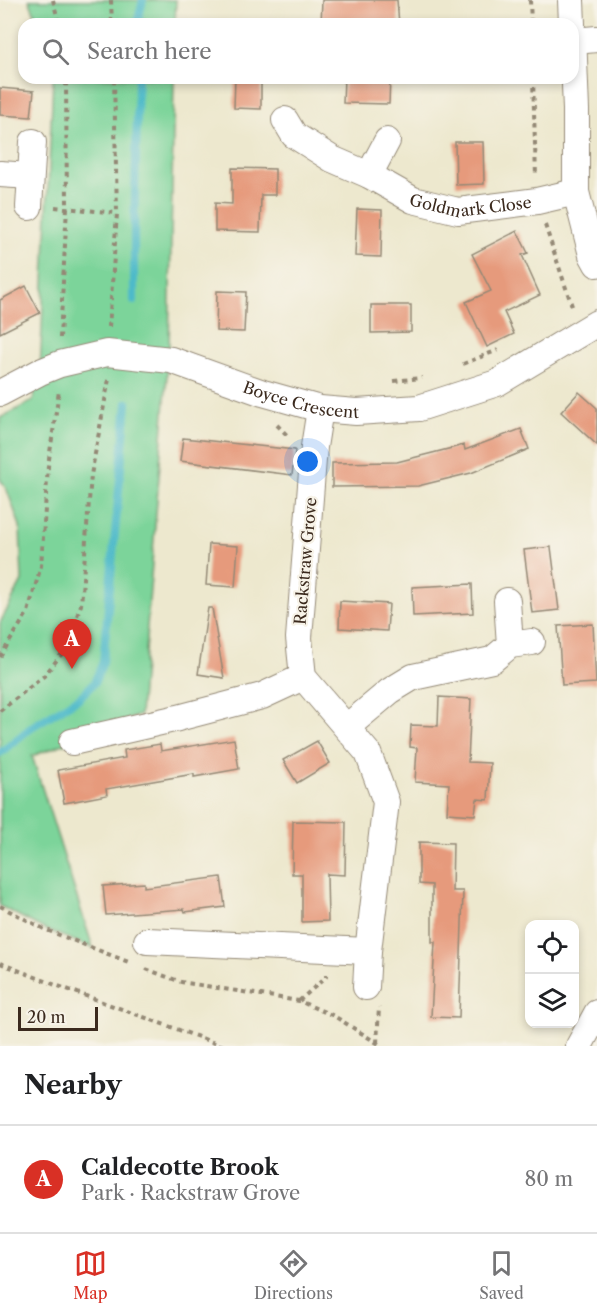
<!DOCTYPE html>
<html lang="en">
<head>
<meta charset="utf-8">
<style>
  :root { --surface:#fff; --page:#f6f6f6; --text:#202124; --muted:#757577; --line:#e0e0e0; --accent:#d93025 }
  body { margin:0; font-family:"Libre Caslon Text",serif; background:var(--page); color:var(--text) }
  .controls { position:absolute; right:18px; bottom:18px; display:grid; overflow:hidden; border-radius:12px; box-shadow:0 3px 9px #0003 }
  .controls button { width:54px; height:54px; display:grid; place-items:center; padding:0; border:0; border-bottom:2px solid var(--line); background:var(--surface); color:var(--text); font:30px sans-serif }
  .scale { position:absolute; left:18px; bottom:15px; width:80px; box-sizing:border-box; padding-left:6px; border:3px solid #3b2a1e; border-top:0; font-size:16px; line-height:21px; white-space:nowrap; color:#3b2a1e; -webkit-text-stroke:4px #f7f3e8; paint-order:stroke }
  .you { position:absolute; left:308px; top:462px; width:21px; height:21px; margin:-15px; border:4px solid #fff; border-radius:50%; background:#1a73e8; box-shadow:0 0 0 9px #1a73e833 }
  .badge { display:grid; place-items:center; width:39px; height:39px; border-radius:50%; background:var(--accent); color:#fff; font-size:20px; font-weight:700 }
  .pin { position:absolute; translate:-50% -50px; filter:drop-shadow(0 2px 3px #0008) }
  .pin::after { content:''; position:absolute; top:32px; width:21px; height:18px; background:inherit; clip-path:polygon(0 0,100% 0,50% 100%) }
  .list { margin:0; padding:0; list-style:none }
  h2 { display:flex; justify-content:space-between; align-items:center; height:78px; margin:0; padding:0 24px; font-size:26px }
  h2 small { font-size:20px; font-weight:400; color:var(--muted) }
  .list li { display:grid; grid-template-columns:39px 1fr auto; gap:18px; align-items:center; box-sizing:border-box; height:108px; padding:0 24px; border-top:2px solid var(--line) }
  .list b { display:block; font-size:22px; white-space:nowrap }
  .list p { margin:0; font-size:20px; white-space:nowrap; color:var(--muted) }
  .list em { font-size:20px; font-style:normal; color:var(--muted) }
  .icon { flex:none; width:33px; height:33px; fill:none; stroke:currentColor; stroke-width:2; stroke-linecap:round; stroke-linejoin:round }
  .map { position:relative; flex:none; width:597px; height:1046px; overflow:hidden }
  .search { position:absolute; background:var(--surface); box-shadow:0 3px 9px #0003; left:18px; right:18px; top:18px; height:66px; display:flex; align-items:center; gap:15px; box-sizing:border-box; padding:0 21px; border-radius:18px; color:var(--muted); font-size:22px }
  .sheet { height:186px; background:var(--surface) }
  nav { display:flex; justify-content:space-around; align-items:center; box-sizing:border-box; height:84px; border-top:2px solid var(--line); background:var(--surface); font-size:16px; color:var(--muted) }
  nav a { display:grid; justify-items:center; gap:3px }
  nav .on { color:var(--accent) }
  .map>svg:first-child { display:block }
  .green { fill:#7bd49a; stroke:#5b7f5c; stroke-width:1.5 }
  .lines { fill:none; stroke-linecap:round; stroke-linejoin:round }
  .stream { stroke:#4ebac9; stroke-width:8 }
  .building { fill:#e69a7b }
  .minor-casing { stroke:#948976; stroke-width:28 }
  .path { stroke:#948976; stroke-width:4; stroke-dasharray:4.5 4.5; stroke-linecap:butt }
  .minor { stroke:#fff; stroke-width:26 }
  .labels { text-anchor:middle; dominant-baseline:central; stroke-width:4.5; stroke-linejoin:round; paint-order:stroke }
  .street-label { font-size:16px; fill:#3b2a1e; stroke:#f7f3e8 }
</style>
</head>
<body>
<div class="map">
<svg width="597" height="1046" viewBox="0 0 597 1046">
  <rect width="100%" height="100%" fill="#f7f3e8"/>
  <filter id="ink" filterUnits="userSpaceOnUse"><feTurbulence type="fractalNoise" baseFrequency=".0167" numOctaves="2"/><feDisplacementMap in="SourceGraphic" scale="12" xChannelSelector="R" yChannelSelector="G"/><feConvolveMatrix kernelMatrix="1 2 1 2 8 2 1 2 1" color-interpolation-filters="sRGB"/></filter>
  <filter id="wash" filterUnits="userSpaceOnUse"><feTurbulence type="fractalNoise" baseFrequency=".008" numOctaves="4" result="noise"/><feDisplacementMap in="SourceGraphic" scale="24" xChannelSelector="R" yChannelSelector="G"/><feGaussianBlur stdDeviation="1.35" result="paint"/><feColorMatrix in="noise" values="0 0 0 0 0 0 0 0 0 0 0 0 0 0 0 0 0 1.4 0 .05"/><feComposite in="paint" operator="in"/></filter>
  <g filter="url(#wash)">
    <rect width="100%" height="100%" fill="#ede8ce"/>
    <g class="green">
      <polygon points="29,0 176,0 175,24 39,24"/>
      <polygon points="53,78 174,78 169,350 140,715 32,756 93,948 44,929 0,906 0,623 22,581 20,526 7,490 0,479 0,418 33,401 40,372"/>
    </g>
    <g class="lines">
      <g class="stream">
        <polyline points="137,24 143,0"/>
        <polyline points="134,301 134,231 138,78"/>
        <polyline points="0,753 33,726 79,698 94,683 103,662 127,403"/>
      </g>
    </g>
    <g id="blocks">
      <g class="building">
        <polygon points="322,0 397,0 399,24 321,24"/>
        <polygon points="235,78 261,78 261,109 234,108"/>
        <polygon points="344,78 390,78 389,104 343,103"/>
        <polygon points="0,88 34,91 31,117 0,115"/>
        <polygon points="455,142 483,142 484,184 456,185"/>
        <polygon points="232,168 275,169 275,195 261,195 260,232 215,231 215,203 232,204"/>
        <polygon points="357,209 382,210 381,257 355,256"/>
        <polygon points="517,231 528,253 522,255 540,295 504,312 514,334 487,347 466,302 491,291 472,254"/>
        <polygon points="26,286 40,313 0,333 0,300"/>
        <polygon points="217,291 246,292 244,332 216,331"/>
        <polygon points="371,305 411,305 411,332 371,333"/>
        <polygon points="579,392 597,408 597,445 561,412"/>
        <polygon points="521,429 529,449 471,473 418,486 332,487 332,463 397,462 464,445 465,450"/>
        <polygon points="183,438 295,450 292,475 180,461"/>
        <polygon points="209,544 238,546 235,587 206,585"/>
        <polygon points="551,547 559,610 532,613 524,550"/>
        <polygon points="472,584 473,613 413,616 412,587"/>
        <polygon points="340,601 389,604 387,631 339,628"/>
        <polygon points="208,608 212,608 224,678 198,674"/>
        <polygon points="593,624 596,683 562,685 558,626"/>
        <polygon points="439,697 471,699 468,762 490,763 488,800 477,799 475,815 447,813 449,784 415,782 417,748 410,747 411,725 438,726"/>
        <polygon points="234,739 239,769 194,777 194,774 106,789 107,795 64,803 58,770 125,758 124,750 160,744 161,751"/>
        <polygon points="317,741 330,763 297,783 283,760"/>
        <polygon points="293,821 346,822 345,875 327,874 328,921 302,922 302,874 292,874"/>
        <polygon points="419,842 453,843 452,891 463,891 459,1018 431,1017 435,942 432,942 432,885 419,884"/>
        <polygon points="221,877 225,907 185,912 184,909 106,915 103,886 144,883 144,887"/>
      </g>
    </g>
  </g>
  <g filter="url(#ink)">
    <use href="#blocks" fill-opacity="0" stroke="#948976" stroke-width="1.5"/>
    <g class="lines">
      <defs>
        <g id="minor">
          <polyline points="571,0 572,24"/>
          <polyline points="573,34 576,110 576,192 592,255 597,264"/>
          <polyline points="574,41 597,39"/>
          <path id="s1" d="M285,120L294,135L332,159L369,175L413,200L458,211L537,201L576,192"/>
          <polyline points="0,174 30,176"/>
          <polyline points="369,175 387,141"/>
          <polyline points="29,207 33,142"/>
          <path id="s2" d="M0,393L40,372L60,364L107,353L171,360L263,393L320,409L356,412L419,408L497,383L597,323"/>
          <polyline points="320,409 314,447 299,638 303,677 368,753 386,802 368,951 366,987"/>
          <polyline points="507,601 510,645"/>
          <polyline points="347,727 390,691 413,677 492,660 510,645 532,642"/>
          <polyline points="72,742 178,718 262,696 303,677"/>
          <polyline points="147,941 368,951"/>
          <polyline points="579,1046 597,1013"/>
        </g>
      </defs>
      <use href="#minor" class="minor-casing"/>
      <g class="path">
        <polyline points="53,0 59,24"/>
        <polyline points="111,0 112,24"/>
        <polyline points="530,0 531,24"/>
        <polyline points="533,78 536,177"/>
        <polyline points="55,207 117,213"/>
        <polyline points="545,225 573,309"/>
        <polyline points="109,327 117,213 114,78"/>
        <polyline points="60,338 67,207 66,78"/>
        <polyline points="463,364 498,350"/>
        <polyline points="394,381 422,378"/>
        <polyline points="277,425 289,437"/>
        <polyline points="0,657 28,612 41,566 48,466 59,391"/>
        <polyline points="0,711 44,676 64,651 81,605 91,475 109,379"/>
        <polyline points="0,906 44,929 131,963"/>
        <polyline points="0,963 53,984 223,1046"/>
        <polyline points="146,969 181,982 299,1001 334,1016 382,1046"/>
        <polyline points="299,1001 326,977 326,975"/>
        <polyline points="377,1043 379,1007"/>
      </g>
      <use href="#minor" class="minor"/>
    </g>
  </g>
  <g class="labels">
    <g class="street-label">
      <text stroke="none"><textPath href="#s1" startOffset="212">Goldmark Close</textPath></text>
      <text stroke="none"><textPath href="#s2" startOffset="316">Boyce Crescent</textPath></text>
      <text transform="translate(305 561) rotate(-85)">Rackstraw Grove</text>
    </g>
  </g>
</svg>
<div class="controls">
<button><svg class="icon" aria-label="locate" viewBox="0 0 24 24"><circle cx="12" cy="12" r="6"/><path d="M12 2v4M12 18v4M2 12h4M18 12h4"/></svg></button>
<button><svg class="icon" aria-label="layers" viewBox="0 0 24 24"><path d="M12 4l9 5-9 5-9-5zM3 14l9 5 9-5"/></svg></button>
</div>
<div class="scale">20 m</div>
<div class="you"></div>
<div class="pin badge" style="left:72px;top:669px">A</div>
<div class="search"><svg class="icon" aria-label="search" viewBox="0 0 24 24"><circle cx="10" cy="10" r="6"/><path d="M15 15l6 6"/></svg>Search here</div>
</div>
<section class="sheet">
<h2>Nearby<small></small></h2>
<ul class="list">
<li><span class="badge">A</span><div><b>Caldecotte Brook</b><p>Park · Rackstraw Grove</p></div><em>80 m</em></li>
</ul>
</section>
<nav>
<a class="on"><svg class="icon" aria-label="map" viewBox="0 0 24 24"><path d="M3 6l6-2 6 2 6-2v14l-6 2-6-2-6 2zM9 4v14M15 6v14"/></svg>Map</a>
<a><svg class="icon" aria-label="directions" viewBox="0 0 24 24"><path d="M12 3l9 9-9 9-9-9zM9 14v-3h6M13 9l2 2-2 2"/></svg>Directions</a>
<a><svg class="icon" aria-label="saved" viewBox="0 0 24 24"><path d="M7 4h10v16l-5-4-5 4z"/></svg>Saved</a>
</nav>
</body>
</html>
